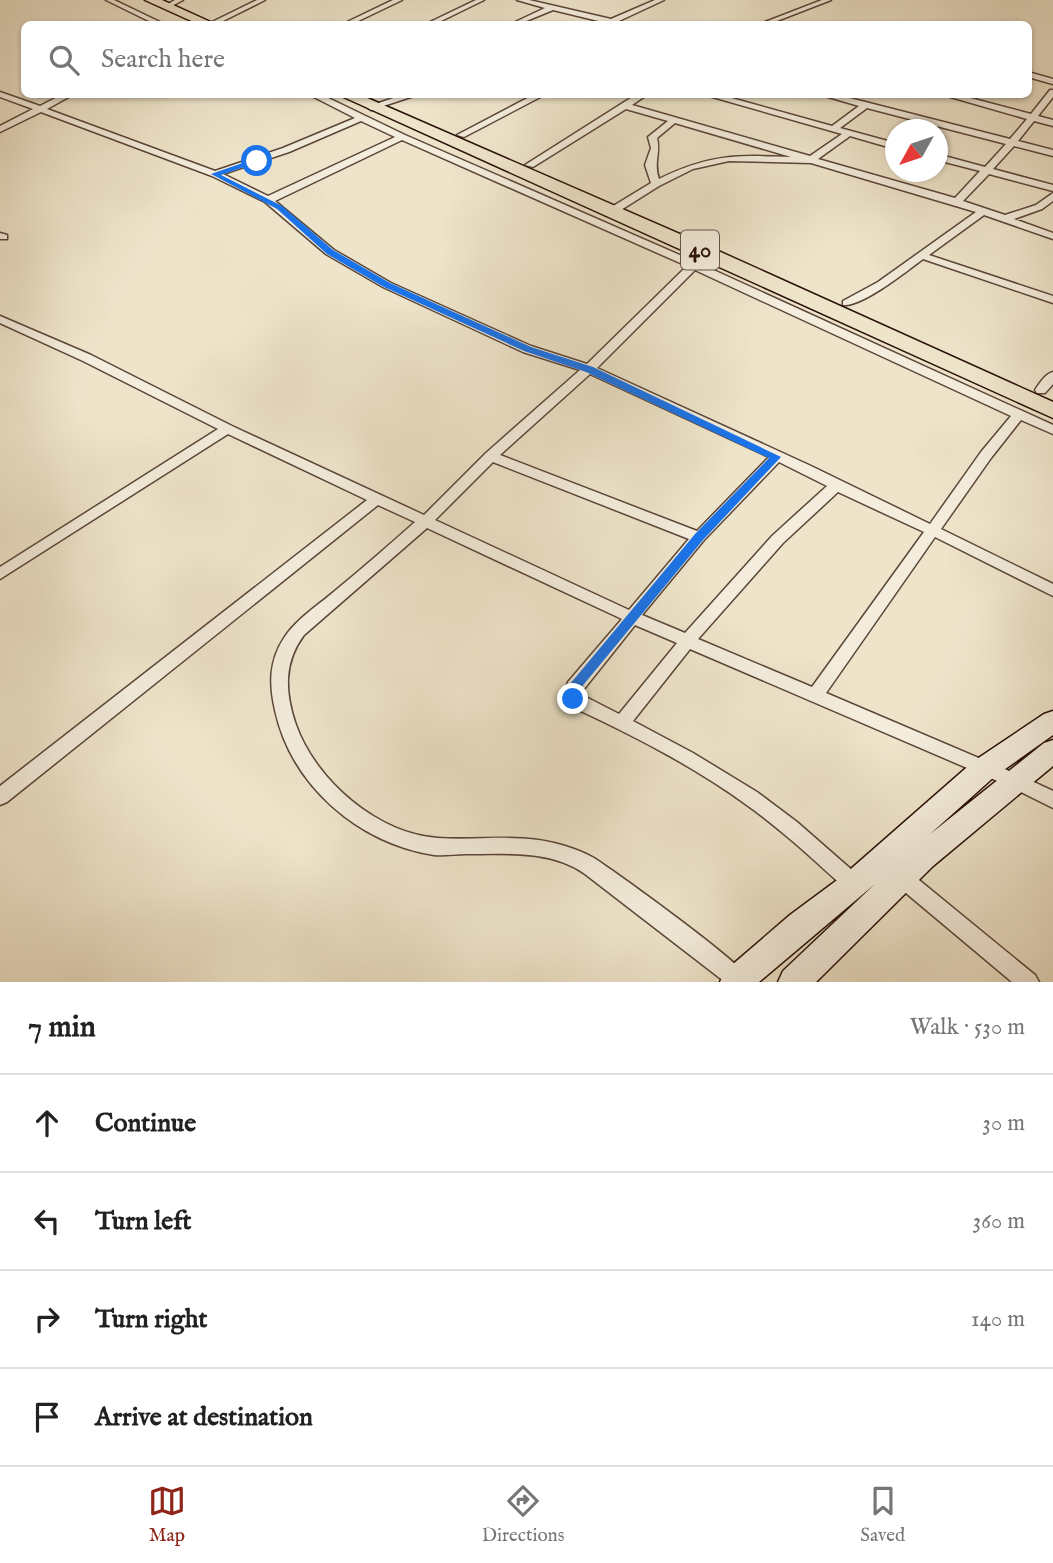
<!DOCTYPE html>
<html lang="en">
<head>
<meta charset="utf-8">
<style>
  :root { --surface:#fff; --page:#f2f2f2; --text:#222; --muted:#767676; --line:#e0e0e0; --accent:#8f2418 }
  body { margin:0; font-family:"IM FELL English",serif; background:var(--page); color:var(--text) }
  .compass { position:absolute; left:885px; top:119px; width:63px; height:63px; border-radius:50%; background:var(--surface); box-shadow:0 2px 5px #0004; rotate:230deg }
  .stop { position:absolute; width:21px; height:21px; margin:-16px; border:5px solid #1a73e8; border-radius:50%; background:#fff }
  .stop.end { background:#1a73e8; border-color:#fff; box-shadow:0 2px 7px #0008 }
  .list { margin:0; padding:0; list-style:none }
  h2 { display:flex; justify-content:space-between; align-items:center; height:91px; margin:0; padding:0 28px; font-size:30px }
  h2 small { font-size:23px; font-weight:400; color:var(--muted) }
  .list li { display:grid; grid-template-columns:46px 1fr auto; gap:21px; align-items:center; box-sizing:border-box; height:98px; padding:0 28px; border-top:2px solid var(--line) }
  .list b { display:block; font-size:26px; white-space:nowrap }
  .list em { font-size:23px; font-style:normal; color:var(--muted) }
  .icon { flex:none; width:38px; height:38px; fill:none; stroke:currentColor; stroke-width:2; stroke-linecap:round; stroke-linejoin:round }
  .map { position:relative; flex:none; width:1053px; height:982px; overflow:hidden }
  .search { position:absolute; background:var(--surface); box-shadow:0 2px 5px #0004; left:21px; right:21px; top:21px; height:77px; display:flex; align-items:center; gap:18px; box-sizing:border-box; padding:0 24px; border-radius:10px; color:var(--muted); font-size:26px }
  .sheet { height:483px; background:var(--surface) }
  nav { display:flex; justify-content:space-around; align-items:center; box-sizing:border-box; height:98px; border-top:2px solid var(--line); background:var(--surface); font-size:19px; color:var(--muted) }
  nav a { display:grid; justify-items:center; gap:4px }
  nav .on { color:var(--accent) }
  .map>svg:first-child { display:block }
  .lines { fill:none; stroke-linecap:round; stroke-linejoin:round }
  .street-casing { stroke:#5a4538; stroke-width:3 }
  .secondary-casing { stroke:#291007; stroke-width:3 }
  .highway-casing { stroke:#291007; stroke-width:3 }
  .street { fill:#f4eddd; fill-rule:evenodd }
  .secondary { fill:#f4eddd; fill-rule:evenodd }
  .highway { fill:#eee4ca; fill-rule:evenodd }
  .route { fill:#1a73e8 }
  .labels { text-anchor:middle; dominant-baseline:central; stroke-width:7; stroke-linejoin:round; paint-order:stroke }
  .shield { fill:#f4eddd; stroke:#665247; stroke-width:2 }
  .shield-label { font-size:23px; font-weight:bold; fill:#291007 }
</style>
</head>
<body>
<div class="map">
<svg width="1053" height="982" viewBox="0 0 1053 982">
  <rect width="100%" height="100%" fill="#eee4ca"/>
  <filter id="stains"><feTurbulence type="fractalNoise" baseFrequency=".00286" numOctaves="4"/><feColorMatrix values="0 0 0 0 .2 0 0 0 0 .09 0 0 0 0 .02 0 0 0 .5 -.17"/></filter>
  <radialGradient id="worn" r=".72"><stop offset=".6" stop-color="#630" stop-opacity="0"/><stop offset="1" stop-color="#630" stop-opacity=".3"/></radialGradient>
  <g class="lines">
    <defs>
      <g id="street">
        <polygon points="106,0 114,0 164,24 155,24"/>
        <polygon points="175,0 183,0 168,8 163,7"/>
        <polygon points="257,0 265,0 217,24 208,24"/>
        <polygon points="393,0 402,0 352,24 343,24"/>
        <polygon points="476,0 484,0 435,24 426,24"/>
        <polygon points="517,0 529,0 611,19 655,0 664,0 619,21 624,24 611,24 553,10 519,24 511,24 545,8"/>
        <polygon points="822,0 831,0 769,24 760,24"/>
        <polygon points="1028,72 1053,79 1053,84 1028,77"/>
        <path d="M1050,90H1053V97L1038,116L1053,120V126L1034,121L1018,141L1053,150V156L1014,146L993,169L1053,185V191L989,174L963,201L1005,215L1036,205L1053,193V201L1042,209L1014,219L1053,233V239L984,215L929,255L1053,296V303L923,259C907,271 862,307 843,305V301L878,282L976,212L811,163L729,161L693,169L659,186L613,215H605V211L651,183L645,165L651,148L648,137L668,121L626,109L533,167L525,165L637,94H648L632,105L810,156L842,134L702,94H717L832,126L859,106L818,94H834L1010,139L1027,119L940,94H955L1031,114ZM867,108L1006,144L985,167L937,154V160L980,171L955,198L818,159L850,136L895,149V143L840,128ZM675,123L791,157C736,155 710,154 659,179C653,161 661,154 657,138Z"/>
        <path d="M0,92L40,106L63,94H74L47,109L215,171L283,148L355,118L308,94H320L405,135L698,263L1053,425V434L1021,420L991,458L941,529L1053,584V596L935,537L826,693L1021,776L1053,791V808L1009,786L690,649L633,721L693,753L757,792L797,822L861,878L864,884L861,890L854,893L847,890C814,860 781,829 744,803C690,764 630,734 570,706L563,695L568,682L622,619L427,528L304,635C283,663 285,693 296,725C316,781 378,834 438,838C481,841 523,832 565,846C575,849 585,853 594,858C618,874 744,964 752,982H725L585,874C551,850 506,854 466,854C456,854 445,856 434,855C358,843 291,785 275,710C269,684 269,661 284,638C295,621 314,608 330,595C359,571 387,547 415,522L378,505L7,802L0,805V786L367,500L228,434L0,579V567L218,429L83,361L0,323V316L91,355L232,426L424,515L486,453L580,370L523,352L383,287L326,254L265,202L212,176L41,112L0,132V126L33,109L0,97ZM361,121L395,137L268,196L223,174L289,152ZM402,140L687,266L587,364L531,346L391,283L334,250L275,201ZM695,270L1011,416L981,452L930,524L811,466L597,368ZM590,374L769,457L697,531L500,455ZM493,462L689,539L629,610L435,520ZM779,462L827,486L772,536L685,633L642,615L704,540ZM838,492L924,532L812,687L698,639L783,543ZM635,625L677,643L619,714L580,694Z"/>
        <polygon points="366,94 375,94 369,98 366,98"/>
        <polygon points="405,94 420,94 371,110 367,107"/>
        <polygon points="535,94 546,94 464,137 457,135"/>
        <polygon points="0,233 7,235 7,239 0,239"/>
        <path d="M1053,372V384L1045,393H1037L1035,390C1039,384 1045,374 1053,372Z"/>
        <polygon points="901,868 908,871 1035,975 1039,982 1012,982 894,883 891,877 894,871"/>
      </g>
      <polygon id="secondary" points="1053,711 1053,735 994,777 929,835 1044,743 1053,740 1053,766 933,866 816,982 778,982 783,971 875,884 759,982 720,982 725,971 790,915 844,875 974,761 1044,714"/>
      <g id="highway">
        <polygon points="145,0 162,0 215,24 198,24"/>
        <polygon points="337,94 358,94 705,245 1053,402 1053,418"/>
      </g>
    </defs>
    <use href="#street" class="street-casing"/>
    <use href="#secondary" class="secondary-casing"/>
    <use href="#highway" class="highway-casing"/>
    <use href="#street" class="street"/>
    <use href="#secondary" class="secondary"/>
    <use href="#highway" class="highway"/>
  </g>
  <polygon class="route" points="254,159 261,161 221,175 282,206 333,250 390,283 531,347 593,367 781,457 703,540 580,689 578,703 569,703 564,695 570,684 695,534 769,458 586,372 524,351 384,287 327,254 277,209 211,174"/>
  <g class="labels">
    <rect class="shield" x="681" y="230.5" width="38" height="39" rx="5"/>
    <g class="shield-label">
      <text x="700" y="250">40</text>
    </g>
  </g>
  <rect width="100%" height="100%" filter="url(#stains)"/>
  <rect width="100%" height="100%" fill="url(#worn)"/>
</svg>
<svg class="compass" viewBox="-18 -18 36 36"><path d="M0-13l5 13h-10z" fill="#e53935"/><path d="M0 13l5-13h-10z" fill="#767676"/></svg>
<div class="stop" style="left:257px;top:161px"></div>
<div class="stop end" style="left:573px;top:699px"></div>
<div class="search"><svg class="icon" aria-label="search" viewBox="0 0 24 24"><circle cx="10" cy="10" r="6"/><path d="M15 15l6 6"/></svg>Search here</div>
</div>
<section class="sheet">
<h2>7 min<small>Walk · 530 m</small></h2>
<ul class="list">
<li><svg class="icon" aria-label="ahead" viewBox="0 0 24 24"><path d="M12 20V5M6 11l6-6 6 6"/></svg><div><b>Continue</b></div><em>30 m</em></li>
<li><svg class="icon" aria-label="left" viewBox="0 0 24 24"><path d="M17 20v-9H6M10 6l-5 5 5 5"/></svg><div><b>Turn left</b></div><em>360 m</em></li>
<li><svg class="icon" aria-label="right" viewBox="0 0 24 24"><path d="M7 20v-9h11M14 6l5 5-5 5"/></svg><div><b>Turn right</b></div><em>140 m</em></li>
<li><svg class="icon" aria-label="arrive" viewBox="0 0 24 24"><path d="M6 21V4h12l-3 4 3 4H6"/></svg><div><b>Arrive at destination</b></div></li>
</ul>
</section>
<nav>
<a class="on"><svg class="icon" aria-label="map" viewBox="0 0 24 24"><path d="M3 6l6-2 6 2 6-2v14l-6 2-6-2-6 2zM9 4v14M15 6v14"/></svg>Map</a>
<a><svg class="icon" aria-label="directions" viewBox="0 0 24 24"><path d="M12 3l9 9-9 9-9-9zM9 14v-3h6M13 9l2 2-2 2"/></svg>Directions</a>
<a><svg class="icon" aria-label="saved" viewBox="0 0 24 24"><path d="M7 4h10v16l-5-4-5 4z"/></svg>Saved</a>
</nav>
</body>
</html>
